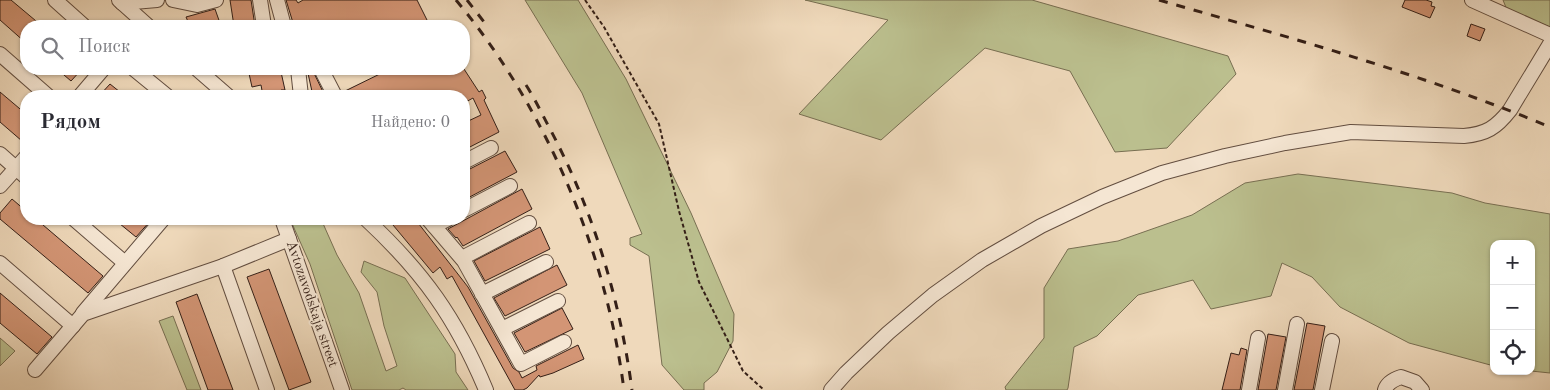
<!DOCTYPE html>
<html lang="ru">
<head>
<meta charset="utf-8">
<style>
  :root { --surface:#fff; --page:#f7f7f7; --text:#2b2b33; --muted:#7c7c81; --line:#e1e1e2 }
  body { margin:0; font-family:"Old Standard TT",serif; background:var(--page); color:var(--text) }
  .controls { position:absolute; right:15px; bottom:15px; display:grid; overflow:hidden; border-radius:10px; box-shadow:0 1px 4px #0004 }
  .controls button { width:45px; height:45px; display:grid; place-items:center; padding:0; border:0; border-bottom:1px solid var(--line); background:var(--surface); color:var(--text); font:25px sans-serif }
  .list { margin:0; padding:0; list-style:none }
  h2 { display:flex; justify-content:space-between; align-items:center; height:65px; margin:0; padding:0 20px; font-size:21px }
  h2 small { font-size:16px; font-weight:400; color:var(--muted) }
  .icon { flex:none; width:28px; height:28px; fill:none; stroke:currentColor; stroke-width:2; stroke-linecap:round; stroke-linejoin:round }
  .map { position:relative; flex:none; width:1550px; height:390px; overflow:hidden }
  .search { position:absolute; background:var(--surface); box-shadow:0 1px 4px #0004; left:20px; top:20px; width:450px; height:55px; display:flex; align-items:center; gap:12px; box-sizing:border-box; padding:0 18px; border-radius:20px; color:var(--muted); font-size:19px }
  .panel { position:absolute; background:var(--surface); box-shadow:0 1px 4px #0004; left:20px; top:90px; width:450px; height:135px; border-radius:20px }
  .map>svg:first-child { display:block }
  .green { fill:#bbbf8e; stroke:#786f52 }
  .building { fill:#d39575; stroke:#341f17 }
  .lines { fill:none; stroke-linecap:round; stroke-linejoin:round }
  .minor-casing { stroke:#634e40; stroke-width:16 }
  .path { stroke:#341f17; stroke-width:2; stroke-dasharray:4 2.5; stroke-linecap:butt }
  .minor { stroke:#f5e6d3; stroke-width:14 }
  .rail { stroke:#341f17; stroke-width:3; stroke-dasharray:9 9; stroke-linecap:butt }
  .labels { text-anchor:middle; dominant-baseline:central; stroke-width:4; stroke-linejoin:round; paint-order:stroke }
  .street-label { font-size:14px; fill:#341f17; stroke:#f5e6d3 }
</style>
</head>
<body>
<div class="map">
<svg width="1550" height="390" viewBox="0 0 1550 390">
  <rect width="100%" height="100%" fill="#efd9bb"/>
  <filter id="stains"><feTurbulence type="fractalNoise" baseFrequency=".004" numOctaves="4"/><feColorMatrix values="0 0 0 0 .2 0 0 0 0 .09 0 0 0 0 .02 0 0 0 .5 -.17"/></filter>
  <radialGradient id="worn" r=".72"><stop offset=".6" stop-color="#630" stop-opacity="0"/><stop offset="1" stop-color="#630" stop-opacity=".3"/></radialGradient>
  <g class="green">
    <polygon points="525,0 578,0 626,79 691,213 734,314 733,341 717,372 704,383 704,390 684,390 662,365 649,256 630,245 630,238 642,234 582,93"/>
    <polygon points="805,0 1032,0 1228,56 1236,74 1167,148 1115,152 1070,71 985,48 881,140 799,114 888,20"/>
    <polygon points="1503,0 1550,0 1550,27 1507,10"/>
    <polygon points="1298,174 1452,193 1485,203 1550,214 1550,373 1531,371 1531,244 1494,244 1494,366 1409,343 1340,307 1312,277 1282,263 1271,296 1211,309 1193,280 1138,295 1097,336 1074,347 1068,388 1067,390 1006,390 1005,387 1044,338 1044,288 1068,249 1118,241 1192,215 1245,183"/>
    <polygon points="290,219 321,219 337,255 359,293 386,371 397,366 384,326 377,292 361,272 364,261 405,278 455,354 456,372 468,390 406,390 403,388 399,390 352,390 310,264"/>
    <polygon points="173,316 201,390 187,390 159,321"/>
    <polygon points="0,338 15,351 0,366"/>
  </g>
  <g class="building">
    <polygon points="0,0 11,0 42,26 26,26 26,43 0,20"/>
    <polygon points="230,0 251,0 255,26 234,26"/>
    <polygon points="286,0 296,0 298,3 303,0 417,0 430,26 294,26"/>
    <polygon points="1405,0 1426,0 1432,2 1431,6 1435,7 1430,18 1402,7"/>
    <polygon points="215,9 221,26 190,26 186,17"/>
    <polygon points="1471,24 1485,29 1480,41 1467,36"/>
    <polygon points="57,69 82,69 71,81"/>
    <polygon points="248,69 260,69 261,74 281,72 285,90 281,90 282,96 263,96 261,85 252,87"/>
    <polygon points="307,69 312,69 325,96 313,96"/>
    <polygon points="390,69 464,69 479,92 482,90 486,98 484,100 499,132 464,150 464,123 481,115 473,98 464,103 464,96 344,96 343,92"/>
    <polygon points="110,84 125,96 99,96"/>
    <polygon points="0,92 26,114 26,136 22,141 0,122"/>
    <polygon points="505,151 517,172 464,200 464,172"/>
    <polygon points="522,189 532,209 463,246 457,237 456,238 448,229"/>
    <polygon points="12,199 26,211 26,219 36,219 103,276 88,293 0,219 0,213"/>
    <polygon points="114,219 152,219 136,237"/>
    <polygon points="388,219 415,219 468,287 513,368 519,372 522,378 537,370 536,366 578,345 584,359 553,373 540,377 539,375 527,388 523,390 515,390 452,276 447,279 440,267 433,273"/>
    <polygon points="540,227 550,249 485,281 474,261"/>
    <polygon points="557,265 567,285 505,316 494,298"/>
    <polygon points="269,269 311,382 289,390 247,277"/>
    <polygon points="0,293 52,337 37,354 0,323"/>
    <polygon points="197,294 233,390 208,390 176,302"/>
    <polygon points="562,308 573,329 525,352 514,333"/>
    <polygon points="1307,323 1325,326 1313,390 1294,390"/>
    <polygon points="1268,334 1286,337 1276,390 1258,390"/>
    <polygon points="1241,348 1247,350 1240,390 1222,390 1231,353 1239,355"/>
  </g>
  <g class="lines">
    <defs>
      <g id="minor">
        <polyline points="55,0 84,26"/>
        <polyline points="119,0 148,26"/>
        <polyline points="173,0 197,5 216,0"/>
        <polyline points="260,0 264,26"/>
        <polyline points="277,0 284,26"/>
        <polyline points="1472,0 1550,35"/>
        <polyline points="122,3 157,0"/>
        <polyline points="0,54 48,96"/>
        <polyline points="134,69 167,96"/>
        <polyline points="197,69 228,96"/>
        <polyline points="298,69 301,96"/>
        <polyline points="321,69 335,96"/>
        <polyline points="80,96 103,69"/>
        <polyline points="0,154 26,177"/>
        <polyline points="464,162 491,148"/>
        <polyline points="0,186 26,157"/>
        <polyline points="464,210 510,186"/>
        <polyline points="74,219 125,263"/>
        <polyline points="282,219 342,390"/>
        <path d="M366,219C423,272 456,318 486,390"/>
        <polyline points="428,219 464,261 521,364 564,342"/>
        <polyline points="434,226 448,219"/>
        <polyline points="462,258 529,223"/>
        <polyline points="0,263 73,326"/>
        <polyline points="223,266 267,390"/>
        <polyline points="482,294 546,262"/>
        <polyline points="83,313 163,219"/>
        <polyline points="502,329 558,301"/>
        <polyline points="35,370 83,314 223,266 289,239"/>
        <path d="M831,390L846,373L888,333L933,295L982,260L1041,226L1102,197L1162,173L1225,156L1285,143L1351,132L1464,136C1486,134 1496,128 1510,110L1550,44"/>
        <polyline points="1249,390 1258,338"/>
        <polyline points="1285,390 1297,324"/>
        <polyline points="1322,390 1332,341"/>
        <path d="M1385,390C1387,383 1395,379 1401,377L1415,382L1422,390"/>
      </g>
    </defs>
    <use href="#minor" class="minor-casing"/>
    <polyline class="path" points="585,0 604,27 659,124 679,211 699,282 743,371 764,390"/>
    <use href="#minor" class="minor"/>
    <g class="rail">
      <path d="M456,0C546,108 606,250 624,390"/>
      <polyline points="467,0 488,27"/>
      <path d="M1159,0C1291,38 1423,74 1550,127"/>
      <path d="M526,85C535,99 542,114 550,129C593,210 620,299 632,390"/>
    </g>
  </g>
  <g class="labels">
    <g class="street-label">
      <text transform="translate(312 304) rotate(71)">Avtozavodskaja street</text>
    </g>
  </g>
  <rect width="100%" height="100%" filter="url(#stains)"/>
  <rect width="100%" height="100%" fill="url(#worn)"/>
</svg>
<div class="controls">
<button>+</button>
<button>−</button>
<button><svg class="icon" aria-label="locate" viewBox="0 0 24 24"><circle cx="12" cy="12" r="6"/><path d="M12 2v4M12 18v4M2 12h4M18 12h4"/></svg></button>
</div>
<div class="search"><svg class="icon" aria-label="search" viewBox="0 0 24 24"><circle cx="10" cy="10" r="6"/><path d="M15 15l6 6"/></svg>Поиск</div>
<section class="panel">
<h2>Рядом<small>Найдено: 0</small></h2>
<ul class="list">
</ul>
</section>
</div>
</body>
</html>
